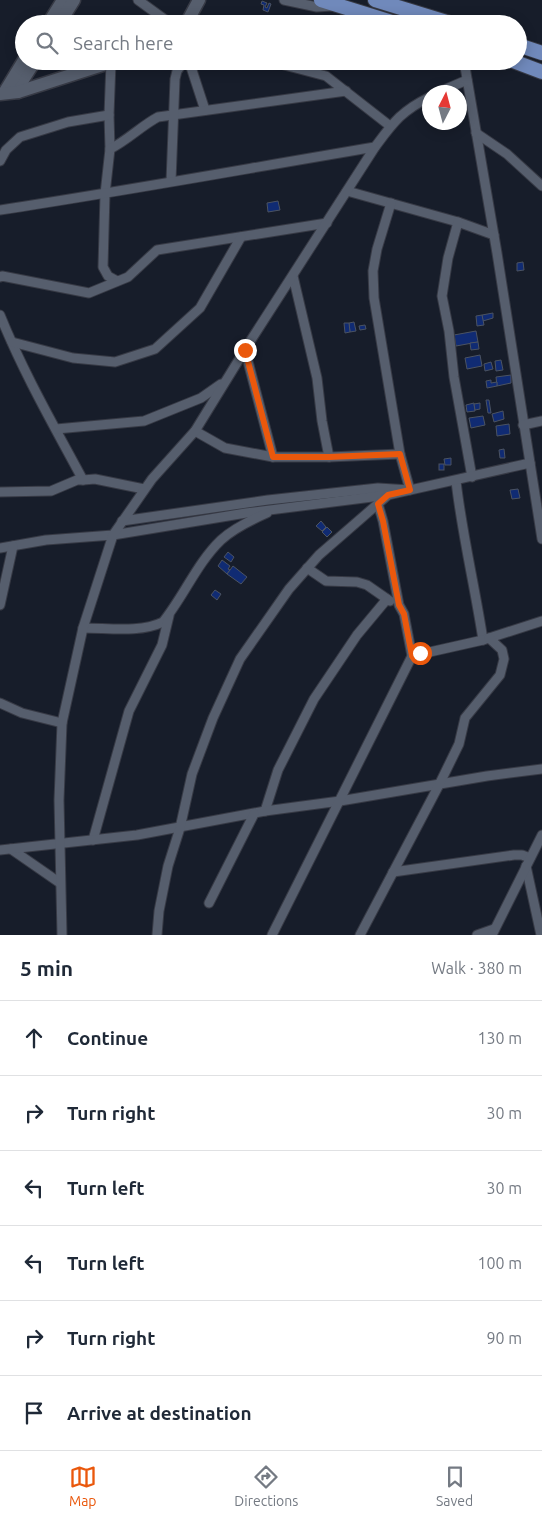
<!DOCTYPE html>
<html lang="en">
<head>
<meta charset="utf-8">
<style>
  :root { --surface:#fff; --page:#f2f2f3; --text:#1f2937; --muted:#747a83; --line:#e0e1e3; --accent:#ea580c }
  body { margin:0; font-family:Ubuntu,sans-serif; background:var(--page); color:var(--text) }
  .compass { position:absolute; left:422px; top:85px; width:45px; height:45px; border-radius:50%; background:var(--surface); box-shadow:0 2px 12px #0003; rotate:6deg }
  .stop { position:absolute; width:15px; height:15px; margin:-11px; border:4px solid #ea580c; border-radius:50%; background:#fff }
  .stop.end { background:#ea580c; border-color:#fff; box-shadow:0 1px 5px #0008 }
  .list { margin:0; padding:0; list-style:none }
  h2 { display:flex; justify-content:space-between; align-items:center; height:65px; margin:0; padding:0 20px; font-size:21px }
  h2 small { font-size:16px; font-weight:400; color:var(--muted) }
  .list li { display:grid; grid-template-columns:32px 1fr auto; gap:15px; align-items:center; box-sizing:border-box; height:75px; padding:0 20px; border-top:1px solid var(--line) }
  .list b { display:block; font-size:19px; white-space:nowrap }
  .list em { font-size:16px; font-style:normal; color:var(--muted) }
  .icon { flex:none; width:28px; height:28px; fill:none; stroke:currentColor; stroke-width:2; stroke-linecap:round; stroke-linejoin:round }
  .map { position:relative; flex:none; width:542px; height:935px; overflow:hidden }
  .search { position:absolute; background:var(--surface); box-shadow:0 2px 12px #0003; left:15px; right:15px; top:15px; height:55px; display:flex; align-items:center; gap:12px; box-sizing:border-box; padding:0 18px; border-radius:28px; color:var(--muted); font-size:19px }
  .sheet { height:515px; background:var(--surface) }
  nav { display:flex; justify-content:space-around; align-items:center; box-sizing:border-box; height:70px; border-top:1px solid var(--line); background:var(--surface); font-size:14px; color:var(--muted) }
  nav a { display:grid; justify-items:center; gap:2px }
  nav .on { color:var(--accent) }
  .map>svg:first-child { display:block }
  .building { fill:#102b73; stroke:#4b5362 }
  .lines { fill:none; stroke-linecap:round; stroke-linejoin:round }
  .street-casing { stroke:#373a45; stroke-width:11 }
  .secondary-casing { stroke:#373a45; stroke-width:15 }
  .primary-casing { stroke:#373a45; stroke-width:16 }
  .street { stroke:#565e6d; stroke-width:9 }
  .secondary { stroke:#565e6d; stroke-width:12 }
  .primary { stroke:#7089bb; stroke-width:14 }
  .route { stroke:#ea580c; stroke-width:6 }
</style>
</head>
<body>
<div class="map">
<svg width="542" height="935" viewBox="0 0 542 935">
  <rect width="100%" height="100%" fill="#171d2a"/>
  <g class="building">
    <polygon points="262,1 267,3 265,7 267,8 269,3 271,4 268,12 263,10 264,5 261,4"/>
    <polygon points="278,201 280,210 268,212 267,203"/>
    <polygon points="523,262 524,270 517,271 517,263"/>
    <polygon points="493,313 493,318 483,321 482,315"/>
    <polygon points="482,315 484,325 477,326 476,316"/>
    <polygon points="354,322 356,331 350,332 349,323"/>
    <polygon points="344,323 349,323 350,332 345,333"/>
    <polygon points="365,325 366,329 360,330 359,326"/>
    <polygon points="476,331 478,342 456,346 454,335"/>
    <polygon points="478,342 479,349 471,350 470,343"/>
    <polygon points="480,355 482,366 467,369 465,358"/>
    <polygon points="501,360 503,370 496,371 495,361"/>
    <polygon points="491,362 493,369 485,371 484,364"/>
    <polygon points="511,375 511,383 497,386 496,377"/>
    <polygon points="491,380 491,383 497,382 497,386 487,388 486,381"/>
    <polygon points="486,400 489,400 491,413 488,413"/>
    <polygon points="474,403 475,411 467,412 466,405"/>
    <polygon points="480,403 480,409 475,410 474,404"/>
    <polygon points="503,411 504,419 494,422 492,414"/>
    <polygon points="483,416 485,425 471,428 469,418"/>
    <polygon points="509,424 510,434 497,436 496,426"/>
    <polygon points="504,449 505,458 500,458 499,450"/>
    <polygon points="451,458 451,465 445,465 444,459"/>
    <rect x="439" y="464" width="5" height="6"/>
    <polygon points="518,489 520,498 512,499 510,490"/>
    <polygon points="321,521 326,527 322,531 316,526"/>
    <polygon points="327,527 332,532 327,537 322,532"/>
    <polygon points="228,552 234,557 231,562 224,557"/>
    <polygon points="222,560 230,566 228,569 230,570 227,574 218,566"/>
    <polygon points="233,566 247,577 241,584 227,574"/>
    <polygon points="215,590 221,594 217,600 211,595"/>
  </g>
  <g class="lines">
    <defs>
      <g id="street">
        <polyline points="138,0 171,24"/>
        <polyline points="284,0 317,7 332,6"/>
        <polyline points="189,61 205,110"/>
        <polyline points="269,61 326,76 390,126"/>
        <polyline points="464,61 497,253 542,539"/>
        <polyline points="111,62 109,115 110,149 105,194 103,267 108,276 117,281"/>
        <polyline points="439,92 467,80"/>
        <polyline points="476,133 507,154 542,186"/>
        <path d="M110,149C128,140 141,126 158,117L346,91"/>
        <polyline points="0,161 6,150 20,137 68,122 109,115"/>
        <polyline points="171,181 175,79 177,71 184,61"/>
        <polyline points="347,191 458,222 494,235"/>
        <path d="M0,210C125,191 250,168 375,147"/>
        <polyline points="458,222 448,258 442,296 449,331 454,377 472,477"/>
        <polyline points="293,276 317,378 322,421 329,457"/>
        <polyline points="0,277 2,276 89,293 128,277 157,250 327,223"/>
        <path d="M0,315C23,372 54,426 83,480"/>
        <polyline points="12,342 73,358 115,362 155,349 200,308 241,237"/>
        <polyline points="245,350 273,457"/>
        <polyline points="523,425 542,421"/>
        <polyline points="56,429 144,421 201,398 221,384"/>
        <polyline points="195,431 225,448 273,457 329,457 400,454"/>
        <path d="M456,481C462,534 475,587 483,640"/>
        <polyline points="0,492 51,491 77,480 83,480 95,479 144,489"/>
        <polyline points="122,521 268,500 378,488 410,490 400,454 374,298 373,271 377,249 391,203"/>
        <polyline points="0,548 46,540 113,535 246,513 388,495 530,463"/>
        <polyline points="307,568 326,581 357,582 367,585 390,601"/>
        <polyline points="0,605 13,546"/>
        <path d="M83,628C109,628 140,633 163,622C184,596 197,563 221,540C234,528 251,520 267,513"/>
        <polyline points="412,656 483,640 542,621"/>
        <polyline points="0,703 22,713 62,723"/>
        <polyline points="265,811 278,770 314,699 357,635 387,599"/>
        <polyline points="93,840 129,711 162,645 169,616"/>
        <polyline points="11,849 60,883"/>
        <polyline points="0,850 137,835 265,811 340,801 487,776 542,769"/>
        <polyline points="526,866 541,935"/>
        <polyline points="393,872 514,855 522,855 530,858"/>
        <polyline points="209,903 254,814"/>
        <path d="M62,935L59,800L62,723L83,628L113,535L152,479L195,431L251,340L375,147C393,123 401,111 430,97"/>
        <polyline points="157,935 159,911 168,866 180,828 192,774 213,718 240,659 289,589 319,555 388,495"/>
        <polyline points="272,935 412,656 404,614 399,605 383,521 378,504"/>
        <polyline points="360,935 439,785 459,744 465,718 500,675 504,659 502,650 489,638"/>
        <polyline points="477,935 494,929"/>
        <polyline points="492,935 542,835"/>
      </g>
      <g id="secondary">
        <polyline points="48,24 63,0"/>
        <polyline points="59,24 74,0"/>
        <polyline points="186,24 199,0"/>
        <polyline points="18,92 21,83 35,61"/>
        <polyline points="4,93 24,60"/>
        <polyline points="0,94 18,92 115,61"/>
      </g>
      <g id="primary">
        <polyline points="321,0 398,24"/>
        <polyline points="375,0 453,24"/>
        <polyline points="518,45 542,53"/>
        <polyline points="513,61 542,72"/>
      </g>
    </defs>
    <use href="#street" class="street-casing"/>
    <use href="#secondary" class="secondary-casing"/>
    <use href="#primary" class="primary-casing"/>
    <use href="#street" class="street"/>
    <use href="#secondary" class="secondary"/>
    <use href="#primary" class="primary"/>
  </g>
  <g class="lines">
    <polyline class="route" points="245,350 273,457 329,457 400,454 410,490 388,495 378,504 383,521 399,605 404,614 412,656 420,653"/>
  </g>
</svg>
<svg class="compass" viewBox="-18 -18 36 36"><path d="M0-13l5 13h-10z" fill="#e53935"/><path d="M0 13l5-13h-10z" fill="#747a83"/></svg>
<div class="stop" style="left:420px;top:653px"></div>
<div class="stop end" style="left:245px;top:350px"></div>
<div class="search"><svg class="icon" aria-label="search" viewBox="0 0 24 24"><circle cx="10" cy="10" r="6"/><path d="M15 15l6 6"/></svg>Search here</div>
</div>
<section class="sheet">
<h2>5 min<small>Walk · 380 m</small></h2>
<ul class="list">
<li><svg class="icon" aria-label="ahead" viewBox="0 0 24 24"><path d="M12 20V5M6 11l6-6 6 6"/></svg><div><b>Continue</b></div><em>130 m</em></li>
<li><svg class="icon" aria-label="right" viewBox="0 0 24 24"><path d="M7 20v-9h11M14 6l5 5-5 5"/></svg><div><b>Turn right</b></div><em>30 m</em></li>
<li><svg class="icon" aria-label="left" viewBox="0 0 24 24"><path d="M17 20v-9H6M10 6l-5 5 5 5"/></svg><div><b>Turn left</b></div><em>30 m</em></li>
<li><svg class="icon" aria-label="left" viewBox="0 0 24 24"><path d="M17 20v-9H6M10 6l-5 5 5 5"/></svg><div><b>Turn left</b></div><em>100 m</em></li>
<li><svg class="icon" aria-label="right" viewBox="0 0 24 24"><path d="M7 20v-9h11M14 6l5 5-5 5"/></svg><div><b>Turn right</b></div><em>90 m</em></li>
<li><svg class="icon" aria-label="arrive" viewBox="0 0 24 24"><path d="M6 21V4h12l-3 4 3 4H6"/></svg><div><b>Arrive at destination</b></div></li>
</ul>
</section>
<nav>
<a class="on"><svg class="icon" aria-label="map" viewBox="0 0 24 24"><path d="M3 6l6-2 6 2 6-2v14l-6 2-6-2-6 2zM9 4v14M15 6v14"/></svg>Map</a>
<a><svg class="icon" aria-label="directions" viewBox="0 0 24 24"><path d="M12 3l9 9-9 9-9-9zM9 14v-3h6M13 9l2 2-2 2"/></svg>Directions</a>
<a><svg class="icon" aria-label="saved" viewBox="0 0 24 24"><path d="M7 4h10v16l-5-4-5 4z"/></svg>Saved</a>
</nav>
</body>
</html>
